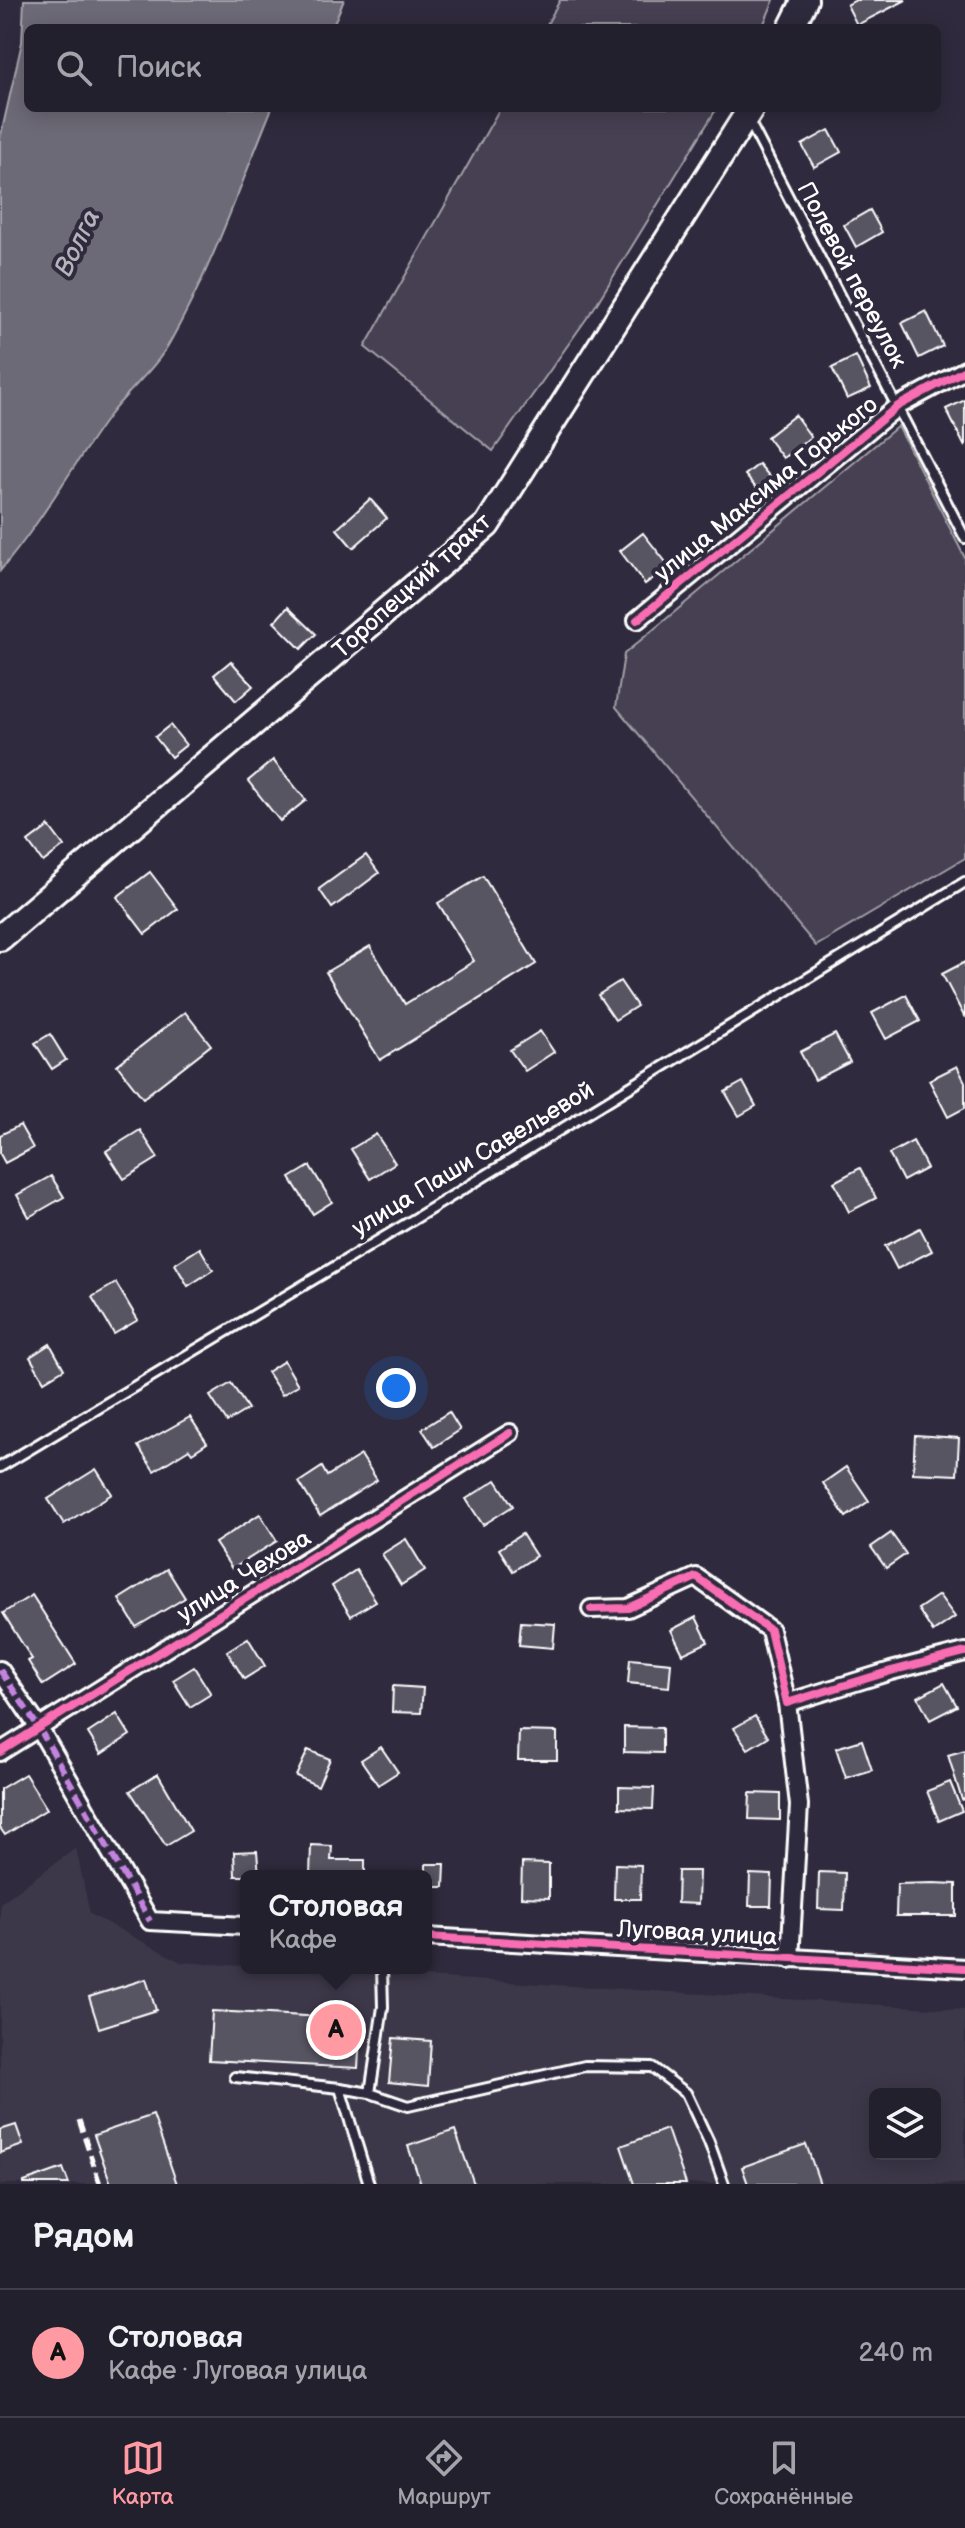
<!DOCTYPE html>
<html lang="ru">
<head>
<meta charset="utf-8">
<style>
  :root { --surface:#23202e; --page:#2f2d3a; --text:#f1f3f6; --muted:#a3a3aa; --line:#403e4a; --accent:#ff9aa2 }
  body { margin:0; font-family:"Balsamiq Sans",sans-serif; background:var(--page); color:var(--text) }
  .controls { position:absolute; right:24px; bottom:24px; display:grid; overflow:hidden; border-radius:12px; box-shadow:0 4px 20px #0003 }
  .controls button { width:72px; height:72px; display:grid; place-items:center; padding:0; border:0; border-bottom:2px solid var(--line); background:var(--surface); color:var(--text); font:40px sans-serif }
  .you { position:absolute; left:396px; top:1388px; width:28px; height:28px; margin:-20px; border:6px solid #fff; border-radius:50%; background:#1a73e8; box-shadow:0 0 0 12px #1a73e833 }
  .badge { display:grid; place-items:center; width:52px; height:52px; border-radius:50%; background:var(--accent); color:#111; font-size:26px; font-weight:700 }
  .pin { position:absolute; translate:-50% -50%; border:4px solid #fff; box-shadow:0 2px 8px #0006 }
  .popup { position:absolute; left:240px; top:1870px; width:192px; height:104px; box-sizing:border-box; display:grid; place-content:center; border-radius:12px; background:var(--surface); filter:drop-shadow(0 2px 6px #0005); font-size:26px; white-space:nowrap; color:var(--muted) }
  .popup b { font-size:30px; color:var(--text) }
  .popup::after { content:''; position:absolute; left:50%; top:100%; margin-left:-16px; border:16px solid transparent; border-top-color:var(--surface) }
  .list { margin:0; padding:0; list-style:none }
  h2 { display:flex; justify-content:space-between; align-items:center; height:104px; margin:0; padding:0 32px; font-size:34px }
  h2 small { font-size:26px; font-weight:400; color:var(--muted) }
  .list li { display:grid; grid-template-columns:52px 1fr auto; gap:24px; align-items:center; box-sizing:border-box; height:128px; padding:0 32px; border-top:2px solid var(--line) }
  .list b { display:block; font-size:30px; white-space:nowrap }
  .list p { margin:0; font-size:26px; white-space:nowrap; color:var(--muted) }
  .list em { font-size:26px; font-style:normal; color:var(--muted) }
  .icon { flex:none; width:44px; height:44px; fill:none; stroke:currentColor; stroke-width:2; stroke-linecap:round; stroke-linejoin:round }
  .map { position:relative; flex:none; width:965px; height:2184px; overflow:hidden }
  .search { position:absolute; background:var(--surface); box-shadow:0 4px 20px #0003; left:24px; right:24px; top:24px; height:88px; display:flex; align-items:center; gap:20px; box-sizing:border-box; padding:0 28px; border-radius:12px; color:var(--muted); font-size:30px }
  .sheet { height:232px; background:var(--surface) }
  nav { display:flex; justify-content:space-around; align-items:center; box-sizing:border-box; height:112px; border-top:2px solid var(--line); background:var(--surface); font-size:22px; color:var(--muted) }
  nav a { display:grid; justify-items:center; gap:4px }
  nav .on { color:var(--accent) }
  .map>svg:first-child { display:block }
  .built { fill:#3c3749; fill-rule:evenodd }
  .green { fill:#464152; stroke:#a2a0a8; stroke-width:2 }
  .water { fill:#6d6a77; stroke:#a7a6ad; stroke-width:2 }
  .building { fill:#595564; stroke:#fff; stroke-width:2 }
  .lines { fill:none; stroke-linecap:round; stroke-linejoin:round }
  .service-casing { stroke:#fff; stroke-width:14 }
  .minor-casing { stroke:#fff; stroke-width:22 }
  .secondary-casing { stroke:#fff; stroke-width:30 }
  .service { stroke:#2f2a3d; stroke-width:8 }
  .minor { stroke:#2f2a3d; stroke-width:16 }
  .secondary { stroke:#2f2a3d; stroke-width:24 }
  .rail { stroke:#fff; stroke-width:5; stroke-dasharray:12 6; stroke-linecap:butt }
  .quiet { stroke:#c483df; stroke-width:6; stroke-dasharray:12 6; stroke-linecap:butt }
  .cycleway-casing { stroke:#2f2a3d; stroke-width:13 }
  .cycleway { stroke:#f96db3; stroke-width:8 }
  .labels { text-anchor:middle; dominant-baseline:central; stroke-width:8; stroke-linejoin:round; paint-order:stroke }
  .street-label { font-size:24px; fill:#fff; stroke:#2f2a3d }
  .water-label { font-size:26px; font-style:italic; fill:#b6b4bb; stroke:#2f2a3d }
</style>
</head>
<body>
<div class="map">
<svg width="965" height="2184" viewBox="0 0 965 2184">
  <rect width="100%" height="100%" fill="#2f2a3d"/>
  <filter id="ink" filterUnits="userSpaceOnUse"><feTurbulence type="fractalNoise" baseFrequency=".0125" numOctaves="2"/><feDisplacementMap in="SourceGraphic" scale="16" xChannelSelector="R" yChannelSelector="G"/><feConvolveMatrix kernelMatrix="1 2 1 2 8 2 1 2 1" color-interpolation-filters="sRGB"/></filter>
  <g filter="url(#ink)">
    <path class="built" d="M76,1848L90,1914L181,1962L965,2010V2184H0V1903ZM875,2094H935V2154H875Z"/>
    <g class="green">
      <polygon points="560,0 774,0 762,28 545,28"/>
      <polygon points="500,108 717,108 594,308 493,451 365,347"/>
      <polygon points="898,426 965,558 965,858 816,946 616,707 624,654"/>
    </g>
    <path class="water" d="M24,0H344L332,28H28V108H272C240,186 212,268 170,342C154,371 128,390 108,417C71,468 41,523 0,571V139L22,42Z"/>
    <g class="building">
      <polygon points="856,0 906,0 857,25 847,5"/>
      <polygon points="829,130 841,152 814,167 802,145"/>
      <polygon points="870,210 882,232 856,247 844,225"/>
      <polygon points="926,311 943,346 919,358 902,323"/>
      <polygon points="856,356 871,388 847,399 832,368"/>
      <polygon points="965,400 965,447 946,409"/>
      <polygon points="795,415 811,437 783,458 767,437"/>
      <polygon points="759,464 771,478 757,489 745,475"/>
      <polygon points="370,499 387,518 353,548 337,529"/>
      <polygon points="643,533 669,566 645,584 620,551"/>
      <polygon points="288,607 316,634 301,649 274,622"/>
      <polygon points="231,661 253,686 236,701 214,675"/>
      <polygon points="170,725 186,745 171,757 155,737"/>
      <polygon points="273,760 306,800 280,821 248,781"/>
      <polygon points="49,826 64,846 43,862 28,842"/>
      <polygon points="366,855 379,873 332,908 319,889"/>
      <polygon points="150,872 178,909 145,934 117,897"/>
      <polygon points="483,876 536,964 380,1060 326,972 370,946 405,1004 474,961 438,903"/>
      <polygon points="965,962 965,1018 942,974"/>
      <polygon points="620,981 637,1006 615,1020 598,995"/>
      <polygon points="906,995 920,1021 886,1039 872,1013"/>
      <polygon points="185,1012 211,1045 143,1098 117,1065"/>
      <polygon points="540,1031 554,1052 525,1071 510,1050"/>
      <polygon points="50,1034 66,1060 52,1069 35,1043"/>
      <polygon points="835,1034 850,1062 815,1080 800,1052"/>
      <polygon points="957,1066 965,1082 965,1108 948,1117 929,1080"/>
      <polygon points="743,1082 756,1106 739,1116 725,1092"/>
      <polygon points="20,1125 33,1148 5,1163 0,1154 0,1135"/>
      <polygon points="140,1130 158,1158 124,1179 106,1151"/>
      <polygon points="376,1134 395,1163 370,1179 351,1149"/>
      <polygon points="913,1141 927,1168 903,1181 889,1154"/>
      <polygon points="310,1166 332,1202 313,1214 290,1178"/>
      <polygon points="860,1168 876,1198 849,1212 834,1182"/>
      <polygon points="51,1176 64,1197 29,1217 17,1195"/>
      <polygon points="920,1228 932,1251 897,1269 885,1246"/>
      <polygon points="200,1248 213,1270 188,1286 175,1264"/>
      <polygon points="116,1283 138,1320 114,1334 92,1297"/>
      <polygon points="50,1344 64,1369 44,1381 30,1357"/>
      <polygon points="284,1361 298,1385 282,1395 267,1372"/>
      <polygon points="231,1383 248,1409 227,1422 210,1396"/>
      <polygon points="449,1412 460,1430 434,1447 422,1429"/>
      <polygon points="190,1417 207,1443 192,1453 189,1449 154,1471 138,1446"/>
      <polygon points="915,1435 959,1438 957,1475 913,1473"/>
      <polygon points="361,1455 377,1480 320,1516 299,1482 322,1467 327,1476"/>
      <polygon points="846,1467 869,1501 846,1517 823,1483"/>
      <polygon points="96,1469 112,1494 64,1524 48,1499"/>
      <polygon points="496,1480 513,1506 483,1525 466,1499"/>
      <polygon points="260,1514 277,1541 232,1569 215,1543"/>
      <polygon points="891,1533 906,1554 886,1568 871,1547"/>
      <polygon points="522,1534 536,1556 513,1571 499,1549"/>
      <polygon points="406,1539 425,1570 401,1585 382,1554"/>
      <polygon points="167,1569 185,1598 136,1627 119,1599"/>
      <polygon points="356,1570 376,1601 351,1616 332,1586"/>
      <polygon points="32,1595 76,1664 43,1685 28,1661 32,1659 3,1613"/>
      <polygon points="939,1595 955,1617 933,1632 918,1609"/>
      <polygon points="696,1617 708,1642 683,1654 671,1630"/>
      <polygon points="521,1622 555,1624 553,1648 519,1645"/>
      <polygon points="248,1638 265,1666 244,1679 227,1651"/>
      <polygon points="630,1659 671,1663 669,1687 628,1683"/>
      <polygon points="194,1667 211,1694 190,1707 173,1680"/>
      <polygon points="944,1683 957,1706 930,1720 918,1697"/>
      <polygon points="393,1686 423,1688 421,1713 392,1712"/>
      <polygon points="117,1714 130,1735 101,1754 88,1733"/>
      <polygon points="755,1716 768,1737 748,1749 734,1728"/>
      <polygon points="624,1727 662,1728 662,1753 624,1752"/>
      <polygon points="519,1731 557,1732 557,1760 518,1760"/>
      <polygon points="862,1740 872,1770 846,1778 836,1748"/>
      <polygon points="381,1747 398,1772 378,1785 361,1760"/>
      <polygon points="308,1750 330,1759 318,1786 296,1776"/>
      <polygon points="965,1750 965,1799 962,1800 948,1755"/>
      <polygon points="25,1774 47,1809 5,1835 0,1828 0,1789"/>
      <polygon points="158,1774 191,1831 166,1846 130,1791"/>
      <polygon points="950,1782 962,1811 939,1821 927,1791"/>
      <polygon points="619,1787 654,1788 653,1809 619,1808"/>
      <polygon points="750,1793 780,1794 780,1820 749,1819"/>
      <polygon points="311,1845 332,1846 331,1860 365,1860 365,1876 310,1876"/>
      <polygon points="257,1851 259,1876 235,1876 234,1852"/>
      <polygon points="522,1863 549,1864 549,1898 521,1897"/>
      <polygon points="426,1864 445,1864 444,1887 426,1887"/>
      <polygon points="615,1864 641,1865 640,1899 614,1899"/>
      <polygon points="678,1871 699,1871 698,1904 677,1903"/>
      <polygon points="819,1872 845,1873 844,1910 818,1909"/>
      <polygon points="750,1874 772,1875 771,1906 749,1906"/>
      <polygon points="933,1883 956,1884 956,1916 896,1916 897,1884"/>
      <polygon points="146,1979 156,2010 99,2028 89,1997"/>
      <polygon points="212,2011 361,2019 358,2068 209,2060"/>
      <polygon points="393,2038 431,2041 428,2086 389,2082"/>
      <polygon points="153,2115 177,2184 111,2184 94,2135"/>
      <polygon points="16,2125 23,2145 0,2153 0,2130"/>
      <polygon points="667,2129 686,2184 634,2184 621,2146"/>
      <polygon points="455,2130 474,2184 421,2184 408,2146"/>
      <polygon points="806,2144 820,2184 748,2184 742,2167"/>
      <polygon points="63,2168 69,2184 24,2184 24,2182"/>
    </g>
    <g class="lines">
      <defs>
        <g id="service">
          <polyline points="749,121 965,538"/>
          <polyline points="0,1467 416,1218 965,882"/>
          <polyline points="235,2077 340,2088"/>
          <polyline points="370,2093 408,2106 585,2066 652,2067 686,2093 709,2142 724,2184"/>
          <polyline points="369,2184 340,2088 370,2093 383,2007 382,1968"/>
        </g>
        <g id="minor">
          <polyline points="637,620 898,406 965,370"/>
          <polyline points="591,1609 628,1608 696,1577 770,1630 787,1703 891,1671 965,1652"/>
          <polyline points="0,1670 39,1728 150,1921 246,1926"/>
          <polyline points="787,1703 799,1805 790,1959"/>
          <polyline points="0,1752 510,1433"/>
          <polyline points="426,1937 965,1968"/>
        </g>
        <g id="secondary">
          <polyline points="791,28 805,0"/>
          <polyline points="0,938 487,525 751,108"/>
        </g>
      </defs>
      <use href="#service" class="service-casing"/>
      <use href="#minor" class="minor-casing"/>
      <use href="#secondary" class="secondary-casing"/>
      <use href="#service" class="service"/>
      <use href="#minor" class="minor"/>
      <use href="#secondary" class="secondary"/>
      <polyline class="rail" points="79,2120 100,2184"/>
      <polyline class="quiet" points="0,1670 39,1728 150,1921"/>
      <defs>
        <g id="cycleway">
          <polyline points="637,620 898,406 965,370"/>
          <polyline points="591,1609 628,1608 696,1577 770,1630 787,1703 891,1671 965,1652"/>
          <polyline points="0,1752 510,1433"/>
          <polyline points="426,1937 965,1968"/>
        </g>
      </defs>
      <use href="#cycleway" class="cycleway-casing"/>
      <use href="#cycleway" class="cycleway"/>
    </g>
  </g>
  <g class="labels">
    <g class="street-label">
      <text transform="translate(852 275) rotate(62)">Полевой переулок</text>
      <text transform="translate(766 489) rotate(-39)">улица Максима Горького</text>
      <text transform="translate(412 586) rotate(-42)">Торопецкий тракт</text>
      <text transform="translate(473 1159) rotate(-31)">улица Паши Савельевой</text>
      <text transform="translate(244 1576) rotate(-32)">улица Чехова</text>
      <text transform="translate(697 1933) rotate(3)">Луговая улица</text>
    </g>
    <g class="water-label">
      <text transform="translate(78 243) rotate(-64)">Волга</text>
    </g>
  </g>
</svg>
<div class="controls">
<button><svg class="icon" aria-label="layers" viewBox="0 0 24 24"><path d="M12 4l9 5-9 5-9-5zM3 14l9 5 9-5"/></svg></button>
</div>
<div class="you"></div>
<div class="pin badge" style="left:336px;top:2030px">A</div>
<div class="popup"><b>Столовая</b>Кафе</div>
<div class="search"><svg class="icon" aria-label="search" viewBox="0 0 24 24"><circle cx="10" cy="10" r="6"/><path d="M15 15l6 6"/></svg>Поиск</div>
</div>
<section class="sheet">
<h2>Рядом<small></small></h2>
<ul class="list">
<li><span class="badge">A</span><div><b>Столовая</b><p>Кафе · Луговая улица</p></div><em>240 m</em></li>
</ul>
</section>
<nav>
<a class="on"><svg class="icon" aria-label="map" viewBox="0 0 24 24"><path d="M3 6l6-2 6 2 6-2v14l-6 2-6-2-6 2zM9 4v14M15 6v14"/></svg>Карта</a>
<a><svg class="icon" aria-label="directions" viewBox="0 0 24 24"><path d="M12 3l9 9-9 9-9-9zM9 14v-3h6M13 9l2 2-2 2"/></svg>Маршрут</a>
<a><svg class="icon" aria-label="saved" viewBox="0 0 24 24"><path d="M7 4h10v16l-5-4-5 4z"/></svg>Сохранённые</a>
</nav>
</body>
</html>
